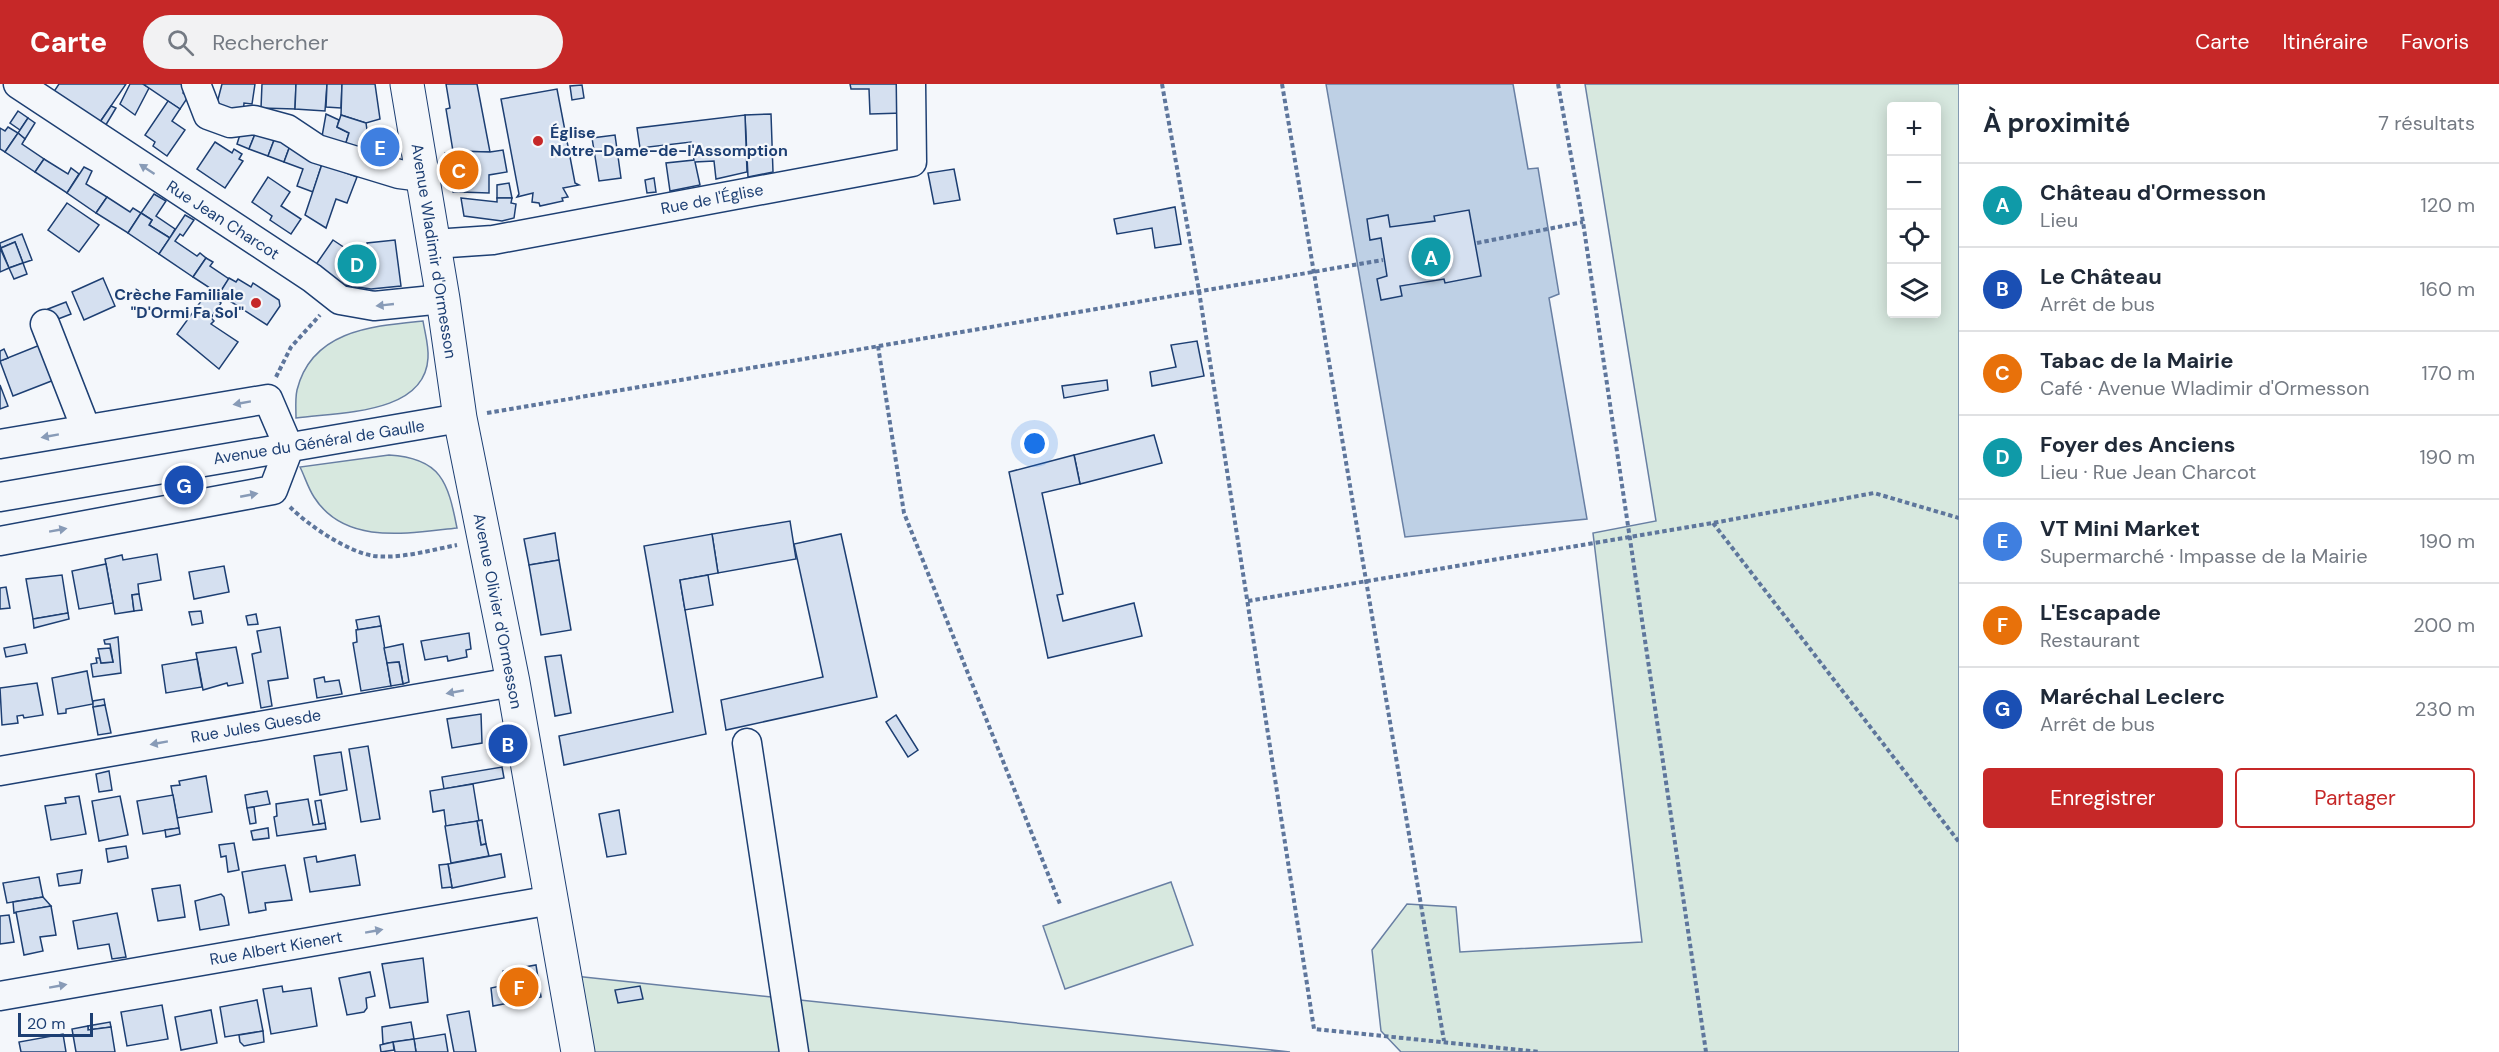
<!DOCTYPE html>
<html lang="fr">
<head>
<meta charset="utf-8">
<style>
  :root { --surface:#fff; --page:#f2f2f3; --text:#1f2937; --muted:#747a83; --line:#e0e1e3; --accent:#c62828 }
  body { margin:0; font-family:"DM Sans",sans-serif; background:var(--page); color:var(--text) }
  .controls { position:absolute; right:18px; top:18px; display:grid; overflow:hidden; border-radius:6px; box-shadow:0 3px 15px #0003 }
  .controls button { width:54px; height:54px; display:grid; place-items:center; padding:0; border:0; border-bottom:2px solid var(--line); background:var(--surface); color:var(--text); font:30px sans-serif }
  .scale { position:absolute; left:18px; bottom:15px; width:75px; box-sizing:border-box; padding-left:6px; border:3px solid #1d3f73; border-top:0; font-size:16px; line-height:21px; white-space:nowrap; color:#1d3f73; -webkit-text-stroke:4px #f4f7fb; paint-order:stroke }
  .you { position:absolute; left:1035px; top:360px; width:21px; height:21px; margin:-15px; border:4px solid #fff; border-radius:50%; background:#1a73e8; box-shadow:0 0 0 9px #1a73e833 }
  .badge { display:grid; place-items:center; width:39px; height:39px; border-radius:50%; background:var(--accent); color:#fff; font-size:20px; font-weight:700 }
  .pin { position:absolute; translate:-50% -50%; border:3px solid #fff; box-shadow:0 2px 6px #0006 }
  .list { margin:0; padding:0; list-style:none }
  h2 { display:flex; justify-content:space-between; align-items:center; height:78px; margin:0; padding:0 24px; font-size:26px }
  h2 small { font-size:20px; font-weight:400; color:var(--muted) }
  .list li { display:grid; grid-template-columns:39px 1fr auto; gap:18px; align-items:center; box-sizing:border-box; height:84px; padding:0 24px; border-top:2px solid var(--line) }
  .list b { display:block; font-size:22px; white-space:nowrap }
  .list p { margin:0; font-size:20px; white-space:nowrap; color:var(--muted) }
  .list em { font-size:20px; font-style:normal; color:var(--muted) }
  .actions { display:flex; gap:12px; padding:18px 24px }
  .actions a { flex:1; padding:14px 0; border:2px solid var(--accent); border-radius:6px; text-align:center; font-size:21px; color:var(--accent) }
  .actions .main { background:var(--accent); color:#fff }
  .icon { flex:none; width:33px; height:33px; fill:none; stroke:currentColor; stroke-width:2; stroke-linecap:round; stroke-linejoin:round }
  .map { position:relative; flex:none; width:1959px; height:968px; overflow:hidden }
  header { display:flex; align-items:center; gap:36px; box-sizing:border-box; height:84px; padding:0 30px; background:var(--accent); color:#fff }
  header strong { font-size:28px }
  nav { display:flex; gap:33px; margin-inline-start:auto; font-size:21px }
  .search { width:420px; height:54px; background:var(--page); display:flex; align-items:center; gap:15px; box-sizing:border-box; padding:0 21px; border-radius:33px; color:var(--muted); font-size:22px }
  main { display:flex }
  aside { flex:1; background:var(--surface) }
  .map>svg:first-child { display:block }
  .green { fill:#d7e8df; stroke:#687fa3; stroke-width:1.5; fill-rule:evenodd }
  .water { fill:#bed0e5; stroke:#687fa3; stroke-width:1.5 }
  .building { fill:#d5e0f0; stroke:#1d3f73; stroke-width:1.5 }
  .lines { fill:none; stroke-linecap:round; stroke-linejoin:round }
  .minor-casing { stroke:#1d3f73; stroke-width:31 }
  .major-casing { stroke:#1d3f73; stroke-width:35 }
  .path { stroke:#5e769c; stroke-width:4; stroke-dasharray:4.5 3; stroke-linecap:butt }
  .minor { stroke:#f4f7fb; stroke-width:28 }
  .major { stroke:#f4f7fb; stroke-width:33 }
  .oneway { fill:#889bb7 }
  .poi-dot { fill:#c62828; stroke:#f4f7fb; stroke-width:2 }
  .labels { text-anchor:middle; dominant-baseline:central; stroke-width:4.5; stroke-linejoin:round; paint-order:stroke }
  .poi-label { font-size:16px; font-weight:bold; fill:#1d3f73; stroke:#f4f7fb; text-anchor:start }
  .street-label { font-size:16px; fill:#1d3f73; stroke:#f4f7fb }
</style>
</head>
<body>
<header>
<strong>Carte</strong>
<div class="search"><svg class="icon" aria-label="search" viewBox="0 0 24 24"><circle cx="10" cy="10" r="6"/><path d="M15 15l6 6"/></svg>Rechercher</div>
<nav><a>Carte</a><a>Itinéraire</a><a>Favoris</a></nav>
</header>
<main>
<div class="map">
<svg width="1959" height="968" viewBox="0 0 1959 968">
  <rect width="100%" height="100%" fill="#f4f7fb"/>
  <g class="green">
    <path d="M1585,0H1959V968H1401L1381,947L1372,866L1407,820L1456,823L1460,868L1642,858L1593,449L1656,437ZM1892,22H1936V230H1892Z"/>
    <path d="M423,237C425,249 429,263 428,274C425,331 338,328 296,334C296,326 295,315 297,306C312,246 373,242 423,237Z"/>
    <path d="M389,371C441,374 448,398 457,444C409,449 345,462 314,413C308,404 305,393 300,383Z"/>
    <polygon points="1171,798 1193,861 1065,905 1043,842"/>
    <polygon points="565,891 1290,968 578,968"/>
  </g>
  <polygon class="water" points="1326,0 1513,0 1528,85 1538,84 1559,210 1549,214 1587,435 1405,453"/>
  <g class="building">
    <polygon points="59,0 126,0 98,41 53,9"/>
    <polygon points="130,0 143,0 149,4 135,31 120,20"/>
    <polygon points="143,0 182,0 185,5 183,9 188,13 180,25"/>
    <polygon points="222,0 255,0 252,20 244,19 243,32 216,23"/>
    <polygon points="262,0 296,0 295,25 261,24"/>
    <polygon points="296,0 327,0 325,27 295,25"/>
    <polygon points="327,0 342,0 341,24 326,23"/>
    <polygon points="342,0 375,0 380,35 366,39 341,31"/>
    <polygon points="446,0 477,0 490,68 453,67 446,25 450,24"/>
    <polygon points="850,0 901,0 903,29 870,30 869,5 851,5"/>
    <polygon points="582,1 584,14 572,16 570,2"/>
    <polygon points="557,5 575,99 579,101 563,104 568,113 562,114 563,117 540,122 539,119 532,118 533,109 517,113 519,110 501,15"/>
    <polygon points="168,17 180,25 172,37 185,46 167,72 153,62 155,58 145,51"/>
    <polygon points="111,22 116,24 104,44 98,41"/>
    <polygon points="18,27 28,34 20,46 10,39"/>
    <polygon points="326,30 339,36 337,43 349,49 344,65 321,58"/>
    <polygon points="771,30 773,88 748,93 745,31"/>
    <polygon points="341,31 366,39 367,46 383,50 385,76 344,65 349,49 337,43"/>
    <polygon points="745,31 747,88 716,95 714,77 695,78 700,101 670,107 666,79 694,76 691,58 640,64 637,44"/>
    <polygon points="28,34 35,39 25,55 18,49"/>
    <polygon points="243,41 257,45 249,65 237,60"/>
    <polygon points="8,43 18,49 5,68 0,65 0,44 5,47"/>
    <polygon points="257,45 276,51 268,72 249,65"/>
    <polygon points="18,49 25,55 22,60 44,75 35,88 5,68"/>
    <polygon points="276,51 291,59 284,78 268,72"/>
    <polygon points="615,51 621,94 599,97 592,54"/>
    <polygon points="215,58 232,69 234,65 242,70 239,75 243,77 225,104 197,85"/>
    <polygon points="291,59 322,80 313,108 297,102 303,85 284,78"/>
    <polygon points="503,66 507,88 489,91 489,109 460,108 453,67 490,68"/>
    <polygon points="453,67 460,108 453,108 445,69"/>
    <polygon points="44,75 68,90 71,84 79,90 67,109 35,88"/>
    <polygon points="322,80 357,93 347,119 336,115 326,144 305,131"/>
    <polygon points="84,83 92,87 86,100 107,113 96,129 67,109"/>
    <polygon points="954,85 960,116 934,120 928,89"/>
    <polygon points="268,93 290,108 281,122 301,135 291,150 270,136 272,132 252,118"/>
    <polygon points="654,94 656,108 647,109 645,96"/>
    <polygon points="509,99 512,114 497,114 497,101"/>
    <polygon points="154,110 166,117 156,132 175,145 170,154 149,141 152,136 141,129"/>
    <polygon points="107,113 130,128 133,124 141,129 128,149 96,129"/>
    <polygon points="461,114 497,118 497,114 512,114 511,119 516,120 514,134 502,137 464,132"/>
    <polygon points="67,119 99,141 79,168 48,146"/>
    <polygon points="1175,123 1181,160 1155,164 1152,144 1117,150 1114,135"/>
    <polygon points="1469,126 1481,192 1445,199 1444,195 1400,202 1402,212 1381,216 1377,195 1387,192 1381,154 1370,156 1367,135 1388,131 1390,143 1435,137 1434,132"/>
    <polygon points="141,129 152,136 149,141 170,154 159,170 128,149"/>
    <polygon points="185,131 194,136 183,152 180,150 175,157 197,172 200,169 206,174 193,193 159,170"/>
    <polygon points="22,150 32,176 23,179 15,158 1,164 0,161 0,159"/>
    <polygon points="333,156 363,176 370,178 367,159 395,156 401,202 371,205 344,201 315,182"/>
    <polygon points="15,158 23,179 9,184 1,164"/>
    <polygon points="0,164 9,184 0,188"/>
    <polygon points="206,174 213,178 210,182 229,195 219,210 193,193"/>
    <polygon points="23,179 27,190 14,195 9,184"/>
    <polygon points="103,194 115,222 84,236 72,208"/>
    <polygon points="229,194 236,198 238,195 251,203 253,199 279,216 280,222 267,241 219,210"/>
    <polygon points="207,209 221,219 211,234 214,237 211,240 238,258 219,285 177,250"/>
    <polygon points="66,218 71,230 53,237 48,225"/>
    <polygon points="1197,257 1204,292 1152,302 1150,288 1176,283 1171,261"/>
    <polygon points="40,261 54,296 13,312 0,277"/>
    <polygon points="4,265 8,274 0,277 0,267"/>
    <polygon points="1107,296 1108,306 1064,314 1062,302"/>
    <polygon points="0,301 8,322 0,325"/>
    <polygon points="1154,351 1162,379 1080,400 1074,371"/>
    <polygon points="1074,371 1080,400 1042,409 1063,510 1057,511 1063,537 1134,519 1142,552 1048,574 1009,388"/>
    <polygon points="790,437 796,475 718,489 712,450"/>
    <polygon points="555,449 559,476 529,481 524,455"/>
    <polygon points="712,450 718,489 680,496 706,650 564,681 559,652 673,628 644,462"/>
    <polygon points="841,450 877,613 726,646 721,616 823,593 794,460"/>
    <polygon points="157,470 161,496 138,500 139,510 132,511 134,527 115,530 105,475 122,471 123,476"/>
    <polygon points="559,476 571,546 541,551 529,481"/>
    <polygon points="106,480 113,519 79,525 72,487"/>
    <polygon points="224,482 229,508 194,515 189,488"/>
    <polygon points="62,491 68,529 33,535 26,495"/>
    <polygon points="708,491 713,521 685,526 680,496"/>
    <polygon points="6,503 10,524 0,525 0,504"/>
    <polygon points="139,510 142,526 134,527 132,511"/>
    <polygon points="201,527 203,539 192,541 189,528"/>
    <polygon points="68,529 69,535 34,544 33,535"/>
    <polygon points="256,530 258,540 248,541 246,532"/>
    <polygon points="379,532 381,542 358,546 356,536"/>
    <polygon points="381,542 391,602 361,607 353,559 357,558 356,546"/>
    <polygon points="280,543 288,594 268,597 272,622 261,624 252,570 261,568 257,547"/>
    <polygon points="469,549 471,565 466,566 467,573 448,577 447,572 425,576 421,557"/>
    <polygon points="118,553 121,589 93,593 91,580 97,579 96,574 100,574 101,579 113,578 110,560 105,560 104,556"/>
    <polygon points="25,560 27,569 6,573 4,564"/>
    <polygon points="403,560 409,598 403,600 399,578 387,579 384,564"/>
    <polygon points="236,563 243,599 228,602 227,599 203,606 196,569"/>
    <polygon points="110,564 113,578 101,579 98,565"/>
    <polygon points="561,571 571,629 555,632 545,573"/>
    <polygon points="197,575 202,603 166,609 162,581"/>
    <polygon points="399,578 403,600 391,602 387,579"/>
    <polygon points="87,587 93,620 66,625 66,629 58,630 52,594"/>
    <polygon points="324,593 325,598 339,596 342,610 317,614 314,595"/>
    <polygon points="37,599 43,631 24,634 23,631 17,632 18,639 2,641 0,604"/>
    <polygon points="104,615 105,621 93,623 93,617"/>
    <polygon points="105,621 111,649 98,651 93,623"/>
    <polygon points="481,630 482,659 452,664 447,635"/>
    <polygon points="896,631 918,666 908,673 886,638"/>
    <polygon points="368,662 380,735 361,738 349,665"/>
    <polygon points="341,668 347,706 320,711 314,672"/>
    <polygon points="502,683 504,694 444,705 442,693"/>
    <polygon points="109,687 112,706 99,708 96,690"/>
    <polygon points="206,692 212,728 177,734 171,702 180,701 179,697"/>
    <polygon points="473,700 479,737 446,742 444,726 433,728 430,707"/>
    <polygon points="267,707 270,720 247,724 245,711"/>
    <polygon points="173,711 179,744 143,750 137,717"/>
    <polygon points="79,712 86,750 51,756 45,722 66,719 65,714"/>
    <polygon points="120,712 128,751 99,757 92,717"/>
    <polygon points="308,715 313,741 325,739 326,745 277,752 274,733 277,732 276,720"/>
    <polygon points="321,716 325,739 319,740 315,717"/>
    <polygon points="254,723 256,739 250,740 247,724"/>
    <polygon points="619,726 626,770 607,773 599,730"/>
    <polygon points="482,736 486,760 481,761 477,737"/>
    <polygon points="477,737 481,761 486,760 489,772 451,779 445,742"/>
    <polygon points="179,744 180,750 166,753 165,746"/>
    <polygon points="268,744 269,754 253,756 251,747"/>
    <polygon points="234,759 239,786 228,788 226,772 221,773 219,761"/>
    <polygon points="126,762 128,774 108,778 106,765"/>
    <polygon points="501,770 505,793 452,804 448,780"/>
    <polygon points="355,771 360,801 310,808 304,774 316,772 317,778"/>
    <polygon points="448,780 452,803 442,804 439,781"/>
    <polygon points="285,781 292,816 265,819 266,826 249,829 242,788"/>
    <polygon points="82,786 80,799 59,802 57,790"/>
    <polygon points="39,793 43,813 7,819 3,799"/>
    <polygon points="180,801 185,833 158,837 152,805"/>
    <polygon points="221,810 224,813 229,841 200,846 195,817"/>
    <polygon points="43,813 51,822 14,829 13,818"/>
    <polygon points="51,822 56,851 40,853 43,867 24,871 16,828"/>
    <polygon points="117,829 126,873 112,875 109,860 78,865 73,837"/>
    <polygon points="9,831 14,858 0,860 0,832"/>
    <polygon points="423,874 428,918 390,924 382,880"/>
    <polygon points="536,881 541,913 493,922 491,904 505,901 503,887"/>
    <polygon points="370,888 375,912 366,914 367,924 364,928 347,931 339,894"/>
    <polygon points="282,902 283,908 311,904 317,942 271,950 263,905"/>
    <polygon points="640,902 643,915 618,919 615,906"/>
    <polygon points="257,916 263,947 225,953 220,923"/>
    <polygon points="162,921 168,955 127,962 121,928"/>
    <polygon points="211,926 217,959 181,966 175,933"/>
    <polygon points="469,927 476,968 454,968 447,931"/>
    <polygon points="110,938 111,943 88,946 88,942"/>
    <polygon points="411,938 414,955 383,960 382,943"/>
    <polygon points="88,942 88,946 111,943 115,968 76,968 72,945"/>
    <polygon points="263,947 264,958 244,962 240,958 239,951"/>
    <polygon points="63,950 66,968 21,968 19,958"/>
    <polygon points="445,950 448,968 416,968 414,955"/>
    <polygon points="414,955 416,968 395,968 393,958"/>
    <polygon points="393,958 394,966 381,968 380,961"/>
  </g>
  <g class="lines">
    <defs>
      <g id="minor">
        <polyline points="18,0 312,194 340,216 374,222 443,215"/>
        <polyline points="196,0 208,31 230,39 254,36 287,45 317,65 399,90 422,93"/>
        <polyline points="434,160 493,156 912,78 911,0"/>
        <polyline points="45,240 86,345"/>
        <polyline points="0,360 268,315 289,364 273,406 0,457"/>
        <polyline points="0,413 460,334"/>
        <polyline points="747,659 794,968"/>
        <polyline points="0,687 513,598"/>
        <polyline points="0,912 552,816"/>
      </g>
      <polyline id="major" points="407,0 443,215 460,334 513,598 578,968"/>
    </defs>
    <use href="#minor" class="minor-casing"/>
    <use href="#major" class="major-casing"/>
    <g class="path">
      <polyline points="1162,0 1199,207 1314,945 1540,968"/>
      <polyline points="1282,0 1444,957"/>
      <polyline points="1558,0 1583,138 1706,968"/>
      <polyline points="1477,159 1583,138"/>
      <polyline points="878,262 904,429 1060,820"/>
      <polyline points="276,293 291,263 320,231"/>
      <polyline points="487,329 1383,176"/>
      <path d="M290,423C309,442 348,468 374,472C401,475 431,466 457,461"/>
      <polyline points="1713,439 1959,758"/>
      <polyline points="1248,517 1713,439 1874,409 1959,434"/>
    </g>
    <use href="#minor" class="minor"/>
    <use href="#major" class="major"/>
  </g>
  <defs><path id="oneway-solid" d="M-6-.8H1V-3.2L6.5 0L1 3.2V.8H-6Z" transform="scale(1.5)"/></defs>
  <g class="oneway">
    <use href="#oneway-solid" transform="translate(147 85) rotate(-147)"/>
    <use href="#oneway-solid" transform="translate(385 221) rotate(174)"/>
    <use href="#oneway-solid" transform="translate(242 319) rotate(170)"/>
    <use href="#oneway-solid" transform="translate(50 352) rotate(170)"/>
    <use href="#oneway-solid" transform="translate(249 411) rotate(-11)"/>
    <use href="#oneway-solid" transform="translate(58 446) rotate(-10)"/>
    <use href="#oneway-solid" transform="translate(455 608) rotate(170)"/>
    <use href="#oneway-solid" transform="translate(159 659) rotate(170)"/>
    <use href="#oneway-solid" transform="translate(374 847) rotate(-10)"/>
    <use href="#oneway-solid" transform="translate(58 902) rotate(-10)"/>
  </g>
  <g class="poi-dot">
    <circle cx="538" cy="57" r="6"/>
    <circle cx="256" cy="219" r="6"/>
  </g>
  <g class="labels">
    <g class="poi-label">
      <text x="550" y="48">Église<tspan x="550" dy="18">Notre-Dame-de-l'Assomption</tspan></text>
      <text x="244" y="210" text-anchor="end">Crèche Familiale<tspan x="244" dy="18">"D'Ormi Fa Sol"</tspan></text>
    </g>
    <g class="street-label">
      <text transform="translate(712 115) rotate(-11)">Rue de l'Église</text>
      <text transform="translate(223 136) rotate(33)">Rue Jean Charcot</text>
      <text transform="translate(434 167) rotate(81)">Avenue Wladimir d'Ormesson</text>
      <text transform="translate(319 358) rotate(-9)">Avenue du Général de Gaulle</text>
      <text transform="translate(498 527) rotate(79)">Avenue Olivier d'Ormesson</text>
      <text transform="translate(256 642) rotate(-10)">Rue Jules Guesde</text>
      <text transform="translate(276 864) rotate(-10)">Rue Albert Kienert</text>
    </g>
  </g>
</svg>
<div class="controls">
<button>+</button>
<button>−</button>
<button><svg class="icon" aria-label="locate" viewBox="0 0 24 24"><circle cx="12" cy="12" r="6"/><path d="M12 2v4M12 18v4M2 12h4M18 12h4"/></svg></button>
<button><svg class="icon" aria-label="layers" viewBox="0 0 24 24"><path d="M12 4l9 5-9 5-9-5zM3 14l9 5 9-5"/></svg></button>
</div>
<div class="scale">20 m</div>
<div class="you"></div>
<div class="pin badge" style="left:1431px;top:173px;background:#0f9aa8">A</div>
<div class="pin badge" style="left:508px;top:660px;background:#1a4fb4">B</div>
<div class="pin badge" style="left:459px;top:86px;background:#e8710a">C</div>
<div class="pin badge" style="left:357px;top:180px;background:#0f9aa8">D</div>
<div class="pin badge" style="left:380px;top:63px;background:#3f7fe0">E</div>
<div class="pin badge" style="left:519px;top:903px;background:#e8710a">F</div>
<div class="pin badge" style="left:184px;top:401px;background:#1a4fb4">G</div>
</div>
<aside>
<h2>À proximité<small>7 résultats</small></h2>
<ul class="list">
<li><span class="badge" style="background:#0f9aa8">A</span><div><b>Château d'Ormesson</b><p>Lieu</p></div><em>120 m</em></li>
<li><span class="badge" style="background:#1a4fb4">B</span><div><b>Le Château</b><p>Arrêt de bus</p></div><em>160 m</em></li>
<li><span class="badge" style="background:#e8710a">C</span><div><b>Tabac de la Mairie</b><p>Café · Avenue Wladimir d'Ormesson</p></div><em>170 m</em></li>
<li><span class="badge" style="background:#0f9aa8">D</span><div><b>Foyer des Anciens</b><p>Lieu · Rue Jean Charcot</p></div><em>190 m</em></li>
<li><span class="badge" style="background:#3f7fe0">E</span><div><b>VT Mini Market</b><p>Supermarché · Impasse de la Mairie</p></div><em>190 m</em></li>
<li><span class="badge" style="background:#e8710a">F</span><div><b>L'Escapade</b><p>Restaurant</p></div><em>200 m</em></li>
<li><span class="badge" style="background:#1a4fb4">G</span><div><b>Maréchal Leclerc</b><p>Arrêt de bus</p></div><em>230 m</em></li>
</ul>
<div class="actions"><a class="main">Enregistrer</a><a>Partager</a></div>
</aside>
</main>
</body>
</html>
